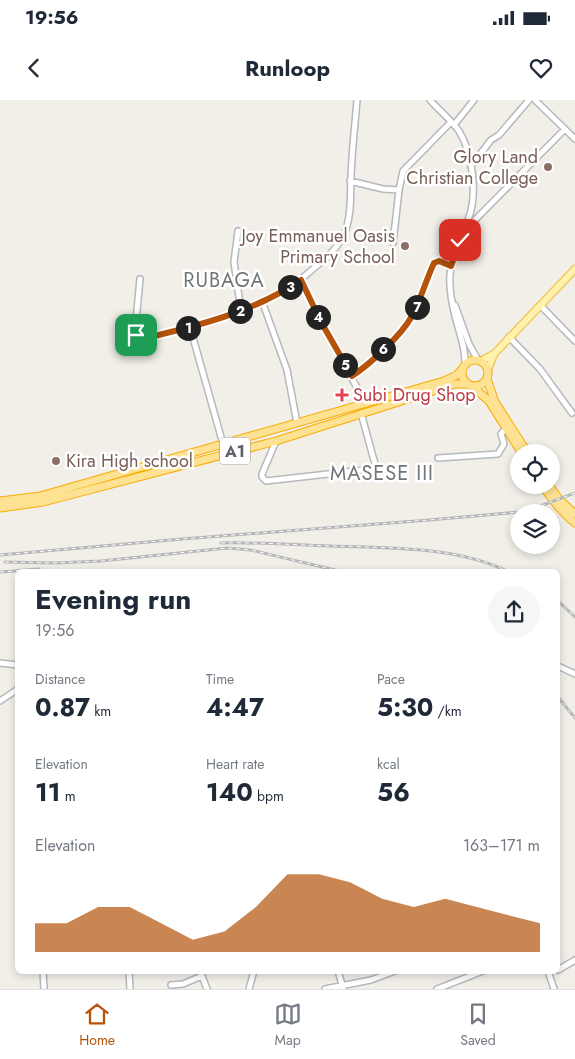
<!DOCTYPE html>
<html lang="en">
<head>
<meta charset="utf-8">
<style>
	body { margin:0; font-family:Jost,sans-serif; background:#f6f6f7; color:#1f2937; height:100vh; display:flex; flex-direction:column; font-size:19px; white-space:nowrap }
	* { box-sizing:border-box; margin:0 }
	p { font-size:16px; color:#747a83 }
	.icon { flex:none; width:28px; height:28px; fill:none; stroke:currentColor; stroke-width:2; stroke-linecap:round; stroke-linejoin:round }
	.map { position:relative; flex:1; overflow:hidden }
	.details { position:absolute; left:15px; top:469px; width:545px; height:405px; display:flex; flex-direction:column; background:#fff; border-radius:8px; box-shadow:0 2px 8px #0003 }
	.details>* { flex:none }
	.fabs { position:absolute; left:510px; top:344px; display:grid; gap:10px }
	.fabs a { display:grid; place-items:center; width:50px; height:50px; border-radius:50%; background:#fff; box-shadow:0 2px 8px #0003; font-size:25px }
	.pin { position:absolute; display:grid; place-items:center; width:42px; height:42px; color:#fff; margin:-21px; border-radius:10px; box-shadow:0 2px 8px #0006 }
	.km { position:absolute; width:25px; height:25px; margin:-12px; border-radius:50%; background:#222; color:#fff; font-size:14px; line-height:25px; text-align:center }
	.round { display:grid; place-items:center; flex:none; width:52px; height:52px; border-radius:26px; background:#f6f6f7 }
	.headline { display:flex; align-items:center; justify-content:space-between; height:85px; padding:0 20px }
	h1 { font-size:28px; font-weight:700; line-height:38px }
	.metrics { display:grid; grid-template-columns:repeat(3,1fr); gap:8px; height:85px; padding:5px 20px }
	.metrics div { display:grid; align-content:center }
	.metrics b { font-size:25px; font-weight:700 }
	.metrics small { font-size:14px; font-weight:400 }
	.metrics p { font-size:14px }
	.chart { height:140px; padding:10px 20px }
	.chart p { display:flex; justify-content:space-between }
	.chart svg { width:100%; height:90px; margin-top:5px; fill:#b45309; opacity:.7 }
	.status { display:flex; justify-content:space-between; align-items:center; height:35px; padding:0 25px; background:#fff; direction:ltr }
	.status svg { height:14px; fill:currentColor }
	header { display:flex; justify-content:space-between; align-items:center; height:65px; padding:0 20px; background:#fff; font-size:22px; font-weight:700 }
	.tab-bar { display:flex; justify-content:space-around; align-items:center; height:70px; border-top:1px solid #e0e1e3; background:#fff; font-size:14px; color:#747a83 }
	.tab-bar a { display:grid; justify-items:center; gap:2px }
	.tab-bar .active { color:#b45309 }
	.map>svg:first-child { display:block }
</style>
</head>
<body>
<div class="status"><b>19:56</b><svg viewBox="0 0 49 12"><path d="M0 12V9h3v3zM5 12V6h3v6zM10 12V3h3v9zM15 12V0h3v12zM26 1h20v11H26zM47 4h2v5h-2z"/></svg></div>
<header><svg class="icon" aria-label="back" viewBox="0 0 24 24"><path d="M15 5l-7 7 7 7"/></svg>Runloop<svg class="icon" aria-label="heart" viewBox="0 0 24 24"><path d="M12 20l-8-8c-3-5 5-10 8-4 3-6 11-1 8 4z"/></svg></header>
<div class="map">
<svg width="575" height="889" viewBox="0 0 575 889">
	<rect width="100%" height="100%" fill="#f1efe8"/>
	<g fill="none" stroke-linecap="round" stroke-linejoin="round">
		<defs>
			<path id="minor" d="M430,0C439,10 451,20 459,31C473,54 478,95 468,120C462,138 451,155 450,175C449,188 452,204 455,216C459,233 466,248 465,265
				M535,0L575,39
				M454,25L474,0
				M471,66L491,40L499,35L529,0
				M350,81L383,89L399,90
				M467,128L565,29
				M238,131L234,162L241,211
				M393,143L399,90L403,71L451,22
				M140,179L135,231L136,235L142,239C192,227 244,215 289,188C300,181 309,172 319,164C330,155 342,143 346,129C352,112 350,93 351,76C352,50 355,25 357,0
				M301,180L321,222L366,304
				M262,201L287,270L297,323
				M455,205L469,244L478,260
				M540,205L575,241
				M190,227L223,344
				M509,237L540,269L572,313
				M351,276C370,265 401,236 412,216C421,199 426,180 435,163L439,161L451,165
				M276,341L262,374V377L266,381L372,369L375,364L361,313
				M438,358L498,354L504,344L501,334L506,328
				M0,563L18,565
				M558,566L575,574
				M0,601L18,589
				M558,870L575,860
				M43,871L44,889
				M129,871L130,889
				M200,871L207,889
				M338,871L343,888
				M548,871L554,889
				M171,885L183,884L202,876
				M249,889L254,871
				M325,889L371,880L395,871
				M437,889L483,871"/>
			<path id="major" d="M481,261L494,254L575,169
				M488,269L494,254"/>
			<path id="highway" d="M462 273a13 13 0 1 1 26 0a13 13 0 1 1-26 0Z
				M487,279L495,302L527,352
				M473,287L489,301L521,352
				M542,385C552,400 561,412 575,423
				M549,385L559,399L575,414
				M0,401L40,396L61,390L444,281L457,275L463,268
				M0,408L43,402L276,341L455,284H467"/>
		</defs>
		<use href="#minor" stroke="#b5b8bc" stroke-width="8"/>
		<use href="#major" stroke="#f2c960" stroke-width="9"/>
		<use href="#highway" stroke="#f9ab00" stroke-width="9"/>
		<use href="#minor" stroke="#fff" stroke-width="5"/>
		<use href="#major" stroke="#fff2af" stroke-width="6"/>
		<use href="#highway" stroke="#fde293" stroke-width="7"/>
		<defs>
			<path id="rail" d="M221,443C257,442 295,445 331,446C388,448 455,446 507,471
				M0,455L182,439L429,420L520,412L530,410L575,393
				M5,462L55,463L101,461L227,448L251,450L339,471
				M0,472L39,469
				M558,501L575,517
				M558,597L575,618"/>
		</defs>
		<use href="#rail" stroke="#b6b7b8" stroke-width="3"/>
		<use href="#rail" stroke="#fff" stroke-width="1" stroke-dasharray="4" stroke-linecap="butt"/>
	</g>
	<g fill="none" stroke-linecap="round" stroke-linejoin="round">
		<defs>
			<path id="route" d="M136,235L142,239C197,226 254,212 301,180L321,222L352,276C370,264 401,236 412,216C421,199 426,180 434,163L439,161L451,166L460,140"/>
		</defs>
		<use href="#route" stroke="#fff" stroke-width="10"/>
		<use href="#route" stroke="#b45309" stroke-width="6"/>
	</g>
	<g fill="#8d6e63" stroke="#fff" stroke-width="2">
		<circle cx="548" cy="67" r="5"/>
		<circle cx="405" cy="146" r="5"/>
		<circle cx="56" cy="361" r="5"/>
	</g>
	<path fill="#e0444e" stroke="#fff" stroke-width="2" d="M339.5 287.5h5v5h5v5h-5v5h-5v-5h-5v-5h5z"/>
	<g text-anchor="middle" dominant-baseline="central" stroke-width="5" stroke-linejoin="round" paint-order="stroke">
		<rect fill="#fff" stroke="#8f9295" stroke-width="1" x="220" y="337.5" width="30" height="27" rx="4"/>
		<g font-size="16" font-weight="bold" fill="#5f6368">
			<text x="235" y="351">A1</text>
		</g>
		<g font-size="18" fill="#785e54" stroke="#fff" text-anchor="end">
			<text x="538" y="57">Glory Land<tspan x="538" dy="21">Christian College</tspan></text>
			<text x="395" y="136">Joy Emmanuel Oasis<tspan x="395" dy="21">Primary School</tspan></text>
			<text x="66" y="361" text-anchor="start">Kira High school</text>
		</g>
		<g font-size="18" fill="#be3a42" stroke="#fff" text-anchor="start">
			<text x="353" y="295">Subi Drug Shop</text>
		</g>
		<g font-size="20" letter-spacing="1" fill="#70757a" stroke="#fff">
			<text x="224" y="180">RUBAGA</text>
			<text x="382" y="373">MASESE III</text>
		</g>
	</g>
</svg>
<div class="fabs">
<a><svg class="icon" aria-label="locate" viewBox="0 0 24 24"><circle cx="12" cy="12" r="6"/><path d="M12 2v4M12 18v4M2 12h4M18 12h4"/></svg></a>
<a><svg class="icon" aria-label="layers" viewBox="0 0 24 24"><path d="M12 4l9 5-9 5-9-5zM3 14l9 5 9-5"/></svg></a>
</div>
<div class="pin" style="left:136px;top:235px;background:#1e9e55"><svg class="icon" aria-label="arrive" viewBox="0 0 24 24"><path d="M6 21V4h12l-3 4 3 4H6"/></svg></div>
<div class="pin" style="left:460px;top:140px;background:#d93025"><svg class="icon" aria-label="check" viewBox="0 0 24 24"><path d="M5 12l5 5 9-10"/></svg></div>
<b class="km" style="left:188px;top:228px">1</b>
<b class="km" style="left:240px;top:211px">2</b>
<b class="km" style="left:290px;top:187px">3</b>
<b class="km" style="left:318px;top:217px">4</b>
<b class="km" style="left:345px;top:265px">5</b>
<b class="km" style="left:383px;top:249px">6</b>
<b class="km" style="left:417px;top:207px">7</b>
<section class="details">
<div class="headline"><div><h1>Evening run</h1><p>19:56</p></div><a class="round"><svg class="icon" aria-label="share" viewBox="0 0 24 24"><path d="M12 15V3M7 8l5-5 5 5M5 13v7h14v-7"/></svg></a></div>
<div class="metrics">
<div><p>Distance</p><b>0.87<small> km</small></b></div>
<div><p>Time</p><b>4:47</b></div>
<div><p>Pace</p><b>5:30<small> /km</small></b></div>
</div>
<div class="metrics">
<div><p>Elevation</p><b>11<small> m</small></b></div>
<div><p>Heart rate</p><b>140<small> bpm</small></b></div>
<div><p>kcal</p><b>56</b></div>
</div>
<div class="chart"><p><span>Elevation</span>163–171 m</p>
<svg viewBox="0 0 160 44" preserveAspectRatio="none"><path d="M0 44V30L10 30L20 22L30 22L40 30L50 38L60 34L70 22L80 6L90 6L100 10L110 18L120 22L130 18L140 22L150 26L160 30V44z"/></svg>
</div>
</section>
</div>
<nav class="tab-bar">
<a class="active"><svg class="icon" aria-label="home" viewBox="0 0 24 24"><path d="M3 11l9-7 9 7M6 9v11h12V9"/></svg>Home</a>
<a><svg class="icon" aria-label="map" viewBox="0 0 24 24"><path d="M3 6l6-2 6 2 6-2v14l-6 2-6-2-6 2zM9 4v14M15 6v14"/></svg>Map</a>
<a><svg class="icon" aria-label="saved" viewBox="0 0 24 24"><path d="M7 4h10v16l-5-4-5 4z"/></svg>Saved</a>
</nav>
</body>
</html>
